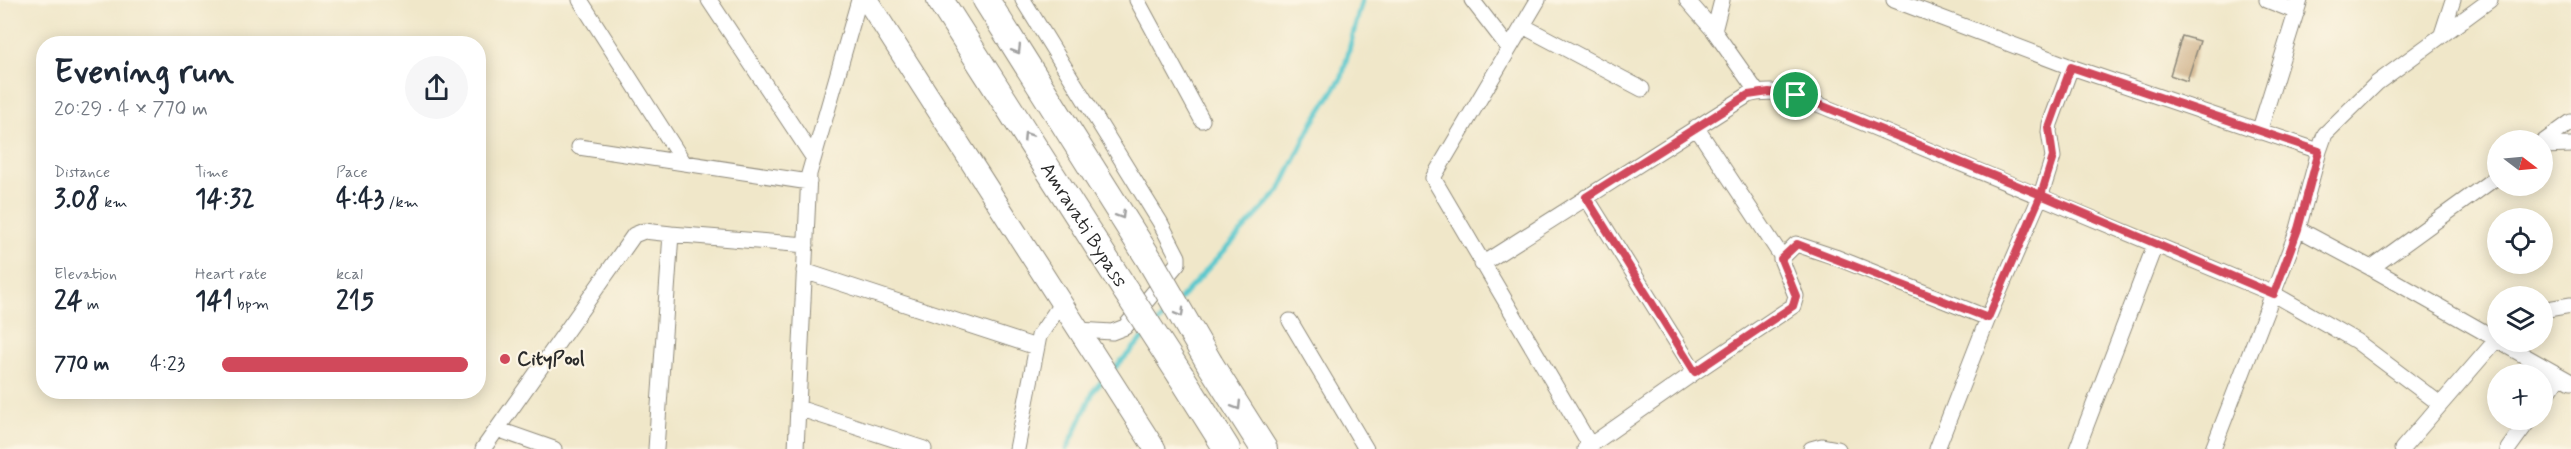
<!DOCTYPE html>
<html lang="en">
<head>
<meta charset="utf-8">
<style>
	body { margin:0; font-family:Mynerve,sans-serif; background:#f6f6f7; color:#1f2937; height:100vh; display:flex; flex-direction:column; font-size:22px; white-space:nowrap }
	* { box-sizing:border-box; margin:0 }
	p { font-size:20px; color:#747a83 }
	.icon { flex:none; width:33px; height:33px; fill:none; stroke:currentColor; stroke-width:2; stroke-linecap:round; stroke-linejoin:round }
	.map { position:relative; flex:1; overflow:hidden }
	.side { position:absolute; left:36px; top:36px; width:450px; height:363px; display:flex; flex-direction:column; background:#fff; border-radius:24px; box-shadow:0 3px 15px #0003 }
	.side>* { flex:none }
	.needle { width:39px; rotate:106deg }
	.controls { position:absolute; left:2487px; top:130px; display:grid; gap:12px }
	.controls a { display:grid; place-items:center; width:66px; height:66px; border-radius:50%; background:#fff; box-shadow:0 3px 15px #0003; font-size:30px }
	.pin { position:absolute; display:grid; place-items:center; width:51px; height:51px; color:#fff; margin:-26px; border:3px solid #fff; border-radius:50%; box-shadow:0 2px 6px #0007 }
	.round { display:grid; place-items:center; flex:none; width:63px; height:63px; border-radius:32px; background:#f6f6f7 }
	.head { display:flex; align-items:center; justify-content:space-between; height:102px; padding:0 18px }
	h1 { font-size:33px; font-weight:700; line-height:45px }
	.stats { display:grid; grid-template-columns:repeat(3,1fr); gap:9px; height:102px; padding:6px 18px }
	.stats div { display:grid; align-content:center }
	.stats b { font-size:26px; font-weight:700 }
	.stats small { font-size:16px; font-weight:400 }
	.stats p { font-size:16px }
	ul { padding:0 18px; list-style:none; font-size:20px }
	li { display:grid; grid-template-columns:96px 72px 1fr; align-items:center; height:45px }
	li i { height:15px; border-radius:8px; background:#d1495b }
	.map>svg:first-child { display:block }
</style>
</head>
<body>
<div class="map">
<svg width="2571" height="449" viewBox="0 0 2571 449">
	<rect width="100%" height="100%" fill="#fcf5e5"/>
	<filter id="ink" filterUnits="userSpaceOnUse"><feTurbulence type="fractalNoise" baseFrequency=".0167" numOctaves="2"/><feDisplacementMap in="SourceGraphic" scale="12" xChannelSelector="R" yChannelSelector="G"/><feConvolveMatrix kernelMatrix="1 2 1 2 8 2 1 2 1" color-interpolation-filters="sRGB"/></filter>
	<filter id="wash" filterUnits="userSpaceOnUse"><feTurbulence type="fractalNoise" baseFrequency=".008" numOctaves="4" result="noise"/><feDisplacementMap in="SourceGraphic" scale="24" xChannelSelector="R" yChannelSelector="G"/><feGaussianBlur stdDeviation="1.35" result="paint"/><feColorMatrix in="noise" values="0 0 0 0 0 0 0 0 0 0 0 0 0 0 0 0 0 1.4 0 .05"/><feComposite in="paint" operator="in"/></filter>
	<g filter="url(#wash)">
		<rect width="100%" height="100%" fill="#f0e7c9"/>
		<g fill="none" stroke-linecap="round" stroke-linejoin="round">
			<path stroke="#5ac8cd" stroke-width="5" d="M1180,299L1280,190L1312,124L1342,77L1362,0
				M1156,325L1170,310
				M1110,373L1145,336
				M1067,449L1094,390L1104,379"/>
		</g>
		<g id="blocks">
			<path fill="#d0b38c" d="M2182,36L2200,41L2187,81L2170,75Z"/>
		</g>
	</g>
	<g filter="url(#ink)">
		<use href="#blocks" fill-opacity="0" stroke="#8e897a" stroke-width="1.5"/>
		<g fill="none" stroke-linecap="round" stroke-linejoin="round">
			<defs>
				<path id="minor" d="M580,0L684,163
					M709,0L813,157
					M1023,0L1160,222L1178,257V263L1125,327L1112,332L1079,330
					M1137,0L1202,120
					M1472,0L1509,48
					M1538,0L1433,178L1590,445
					M1687,0L1714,31L1757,92
					M1894,0L2071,67L2319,151L2325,134L2377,83L2490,0
					M2267,0L2297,12
					M1523,26L1642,89
					M1714,31L1722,0
					M2442,34L2453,0
					M1696,127L1782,257
					M2259,132L2300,0
					M2542,143L2571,122
					M2542,146L2571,145
					M579,147L809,182
					M1586,197L1695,372
					M2298,229L2371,268L2498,340
					M1482,264L1748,95C1764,90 1780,92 1796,95L2274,294L2356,341L2440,404
					M2371,268L2498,176
					M804,271L1036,347
					M2542,310L2571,305
					M1290,321L1366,449
					M2500,342L2571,382
					M2542,401L2560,376
					M798,408L924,449
					M497,429L554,449
					M483,449L634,235L644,231L671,234
					M656,449L671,234L806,245
					M796,449L809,174L859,0
					M1017,449L1039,336L1061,304
					M1585,449L1695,372L1793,306L1796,296L1781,259L1796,244L1835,257L1988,318
					M1811,449L1822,446L1838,449
					M1937,449L1988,318L2041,195L2053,157L2049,132L2050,124L2071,67
					M2077,449L2155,245
					M2213,449L2298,229L2319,151
					M2402,449L2498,338
					M2508,449L2529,420"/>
				<path id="secondary" d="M867,0L1155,449"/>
				<g id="trunk">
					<path id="s1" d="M940,0L1126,291"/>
					<path d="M986,0L1151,262"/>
					<path d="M1210,364L1264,449"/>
					<path d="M1181,376L1227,449"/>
				</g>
			</defs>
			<use href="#minor" stroke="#8e897a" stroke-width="17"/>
			<use href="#secondary" stroke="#8e897a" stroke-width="23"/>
			<use href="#trunk" stroke="#8e897a" stroke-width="28"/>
			<use href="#minor" stroke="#fff" stroke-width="15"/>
			<use href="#secondary" stroke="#fff" stroke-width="21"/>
			<use href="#trunk" stroke="#fff" stroke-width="26"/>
			<defs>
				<path id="trunk-bridge" d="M1151,262L1210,364
					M1126,291L1181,376"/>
			</defs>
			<use href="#trunk-bridge" stroke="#8e897a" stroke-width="28" stroke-linecap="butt"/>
			<use href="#trunk-bridge" stroke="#fff" stroke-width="26"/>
		</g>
		<defs><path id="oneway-chevron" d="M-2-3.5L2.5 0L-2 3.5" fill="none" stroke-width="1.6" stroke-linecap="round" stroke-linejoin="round" transform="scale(1.5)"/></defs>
		<g stroke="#a0a0a0">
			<use href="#oneway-chevron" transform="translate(1017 50) rotate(58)"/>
			<use href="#oneway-chevron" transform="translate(1027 136) rotate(-123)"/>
			<use href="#oneway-chevron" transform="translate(1121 215) rotate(58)"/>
			<use href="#oneway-chevron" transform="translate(1180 313) rotate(60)"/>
			<use href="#oneway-chevron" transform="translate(1237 406) rotate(58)"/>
		</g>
	</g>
	<g fill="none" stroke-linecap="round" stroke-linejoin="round" filter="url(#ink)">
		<defs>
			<path id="route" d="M1796,95L1769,92L1748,95L1586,197L1695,372L1793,306L1796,296L1781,259L1797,244L1988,318L2041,195L2274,294L2298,229L2319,151L2071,67L2049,128L2053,157L2041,195L1796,95"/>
		</defs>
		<use href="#route" stroke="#fff" stroke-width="12"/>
		<use href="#route" stroke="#d1495b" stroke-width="8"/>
	</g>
	<circle fill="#d1495b" stroke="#fcf5e5" stroke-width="2" cx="505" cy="359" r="6"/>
	<g text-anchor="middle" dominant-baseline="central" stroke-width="4.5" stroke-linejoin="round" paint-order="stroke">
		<g font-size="20" fill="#2b2b2b" stroke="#fcf5e5">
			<text stroke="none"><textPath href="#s1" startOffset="267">Amravati Bypass</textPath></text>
		</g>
		<g font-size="20" font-weight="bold" fill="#2b2b2b" stroke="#fcf5e5" text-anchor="start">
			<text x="517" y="359">CityPool</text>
		</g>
	</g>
</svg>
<div class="controls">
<a><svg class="needle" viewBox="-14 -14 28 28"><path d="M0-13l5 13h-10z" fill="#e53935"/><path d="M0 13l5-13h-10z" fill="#747a83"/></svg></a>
<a><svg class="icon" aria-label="locate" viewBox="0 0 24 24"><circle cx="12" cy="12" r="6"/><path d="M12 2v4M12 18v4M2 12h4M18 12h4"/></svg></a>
<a><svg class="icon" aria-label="layers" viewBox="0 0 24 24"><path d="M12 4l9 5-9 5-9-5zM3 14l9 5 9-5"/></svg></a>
<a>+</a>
</div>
<div class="pin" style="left:1796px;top:95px;background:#1e9e55"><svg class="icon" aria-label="arrive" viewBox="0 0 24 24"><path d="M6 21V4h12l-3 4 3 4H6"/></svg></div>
<section class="side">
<div class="head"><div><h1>Evening run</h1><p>20:29 · 4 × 770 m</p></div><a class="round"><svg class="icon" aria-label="share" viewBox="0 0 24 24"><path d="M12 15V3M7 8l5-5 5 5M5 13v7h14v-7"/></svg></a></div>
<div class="stats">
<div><p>Distance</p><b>3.08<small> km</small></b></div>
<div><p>Time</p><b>14:32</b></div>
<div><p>Pace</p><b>4:43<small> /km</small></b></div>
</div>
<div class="stats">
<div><p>Elevation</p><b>24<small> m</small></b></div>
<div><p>Heart rate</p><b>141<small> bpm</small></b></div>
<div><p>kcal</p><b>215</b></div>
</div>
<ul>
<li><b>770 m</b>4:23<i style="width:100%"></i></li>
</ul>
</section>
</div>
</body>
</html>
